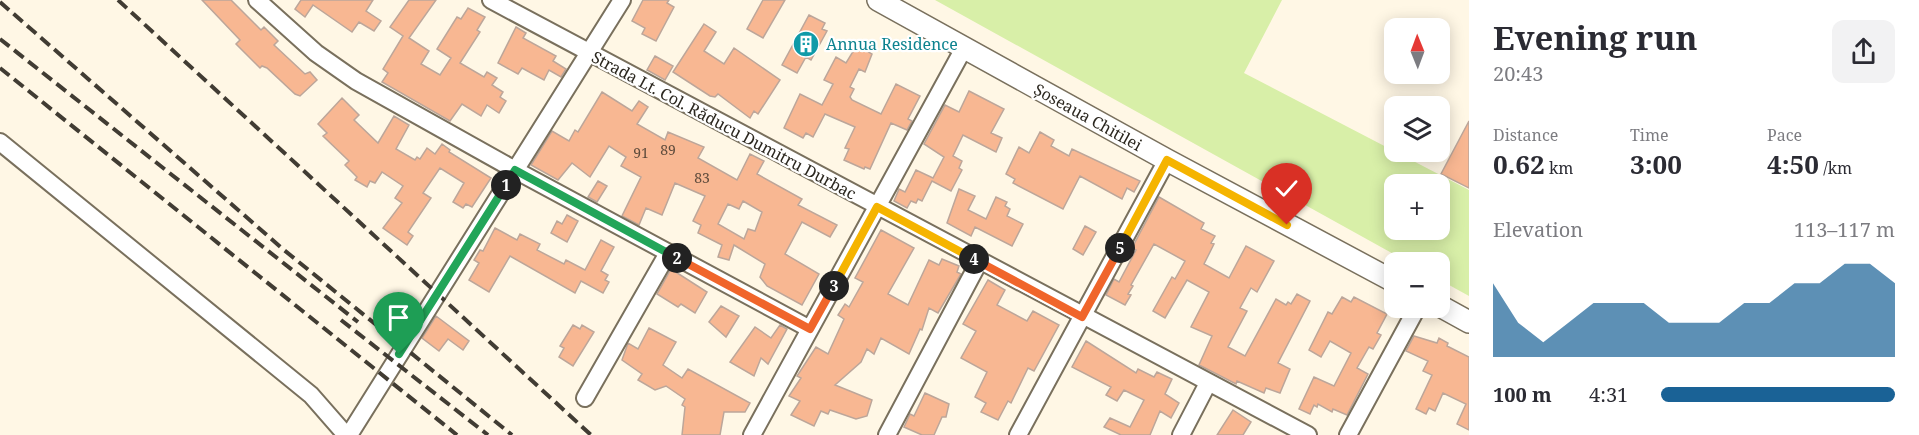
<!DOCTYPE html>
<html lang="en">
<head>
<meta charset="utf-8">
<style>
	body { margin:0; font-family:"Noto Serif",serif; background:#f2f2f3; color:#2b2b33; height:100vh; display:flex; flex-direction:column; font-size:22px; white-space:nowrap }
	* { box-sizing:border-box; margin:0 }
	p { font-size:20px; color:#7c7c81 }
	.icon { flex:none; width:33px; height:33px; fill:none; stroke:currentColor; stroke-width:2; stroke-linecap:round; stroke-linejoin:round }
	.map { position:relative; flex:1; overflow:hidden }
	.panel { display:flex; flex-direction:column; background:#fff; width:450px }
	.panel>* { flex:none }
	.needle { width:39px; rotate:359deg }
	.controls { position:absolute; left:1384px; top:18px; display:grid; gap:12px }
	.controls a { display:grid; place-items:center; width:66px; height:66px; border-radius:12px; background:#fff; box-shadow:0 3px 15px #0003; font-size:30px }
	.pin { position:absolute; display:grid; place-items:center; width:51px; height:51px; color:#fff; margin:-62px -26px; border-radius:50% 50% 50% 0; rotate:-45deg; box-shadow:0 0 6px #0007 }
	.pin .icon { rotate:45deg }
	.km { position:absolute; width:30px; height:30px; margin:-15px; border-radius:50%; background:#222; color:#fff; font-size:16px; line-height:30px; text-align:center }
	.round { display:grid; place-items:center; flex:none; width:63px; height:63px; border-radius:12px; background:#f2f2f3 }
	.headline { display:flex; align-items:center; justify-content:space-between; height:102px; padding:0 24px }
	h1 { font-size:33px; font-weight:700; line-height:45px }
	.figures { display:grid; grid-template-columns:repeat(3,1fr); gap:9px; height:102px; padding:6px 24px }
	.figures div { display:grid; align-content:center }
	.figures b { font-size:26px; font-weight:700 }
	.figures small { font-size:16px; font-weight:400 }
	.figures p { font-size:16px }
	.chart { height:168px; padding:12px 24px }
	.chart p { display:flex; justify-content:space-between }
	.chart svg { width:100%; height:108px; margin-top:6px; fill:#1a6296; opacity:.7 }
	ul { padding:0 24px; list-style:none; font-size:20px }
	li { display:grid; grid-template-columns:96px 72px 1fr; align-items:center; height:45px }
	li i { height:15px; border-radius:8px; background:#1a6296 }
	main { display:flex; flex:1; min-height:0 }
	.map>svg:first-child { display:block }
</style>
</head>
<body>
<main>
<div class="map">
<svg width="1469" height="435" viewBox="0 0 1469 435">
	<rect width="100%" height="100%" fill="#fff7e5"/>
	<path fill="#d8efa8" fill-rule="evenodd" d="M935,0H1282L1244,73L1469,190V296L1440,280V262H1408ZM1395,184H1440V230H1395Z"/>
	<path fill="#f8b792" stroke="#bca69a" stroke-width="1.5" fill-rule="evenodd" d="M202,0H231L261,30L264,27L278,41L274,45L305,74L310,72L317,80L300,96L295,94L267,68L262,66L260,68L236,44L240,40Z
		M301,0H373L366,11L381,21L374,31L359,22L352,32L313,5L305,17L295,9Z
		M409,0H436L409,38L429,51L421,64L440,75L451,58L437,49L457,17L461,19L468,8L485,17L477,30L480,32L460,63L484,77L487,72L497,78L492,85L503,92L500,97L506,101L499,113L487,105L481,116L462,104L450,121L382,82L388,73L383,69L403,36L390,27Z
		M643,0H669L667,3L674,7L656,41L642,34L645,28L632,21Z
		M763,0H785L763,38L747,29Z
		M809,15L825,23L822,29L827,31L811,60L806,57L797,73L782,65Z
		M704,24L716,32L704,51L724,64L734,48L780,80L758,114L754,111L750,118L718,94L715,97L710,96L673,72Z
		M516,27L526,33L523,38L556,56L553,61L566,69L561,77L549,70L544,80L522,68L518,74L498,63Z
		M857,45L872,54L865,72L859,69L850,87L854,89L850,97L852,100L881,114L896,84L920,96L908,119L912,121L907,130L891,123L870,169L865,167L864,169L844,160L849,149L845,148L855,127L825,114L813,137L806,133L803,138L784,128L800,94L822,105L833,84L824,80L836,57L846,63Z
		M655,56L673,66L665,80L647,70Z
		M969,91L1004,109L991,133L1002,138L996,152L963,135L953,156L962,161L959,168L962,170L951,191L932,181L922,201L918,199L916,203L911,201L907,208L894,201L899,189L905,192L916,170L933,178L944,157L924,144L945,105L959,112Z
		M602,92L632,111L639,101L648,107L637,124L665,140L668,132L704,147L698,158L737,180L750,154L764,161L757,174L802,199L798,205L837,225L830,237L802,222L785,254L819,274L802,305L767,286L760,277L765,264L734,245L729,260L718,257L722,245L698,233L701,225L693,221L705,196L675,183L662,215L646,208L639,225L622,216L641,177L621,166L626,157L609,146L590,177L572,163L558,180L531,165L552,131L569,141L575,130L578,132ZM743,201L762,212L755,231L748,229L744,239L718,224L728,204L739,209Z
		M342,98L359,115L354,120L378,143L394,116L409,125L396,149L415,160L417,157L420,159L427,148L435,154L442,144L450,150L449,152L491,178L472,207L466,204L463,208L453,202L464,183L440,168L423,193L431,198L408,232L413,236L407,245L383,228L402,203L395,198L403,186L382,172L375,183L370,181L367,187L355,180L357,177L345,165L349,161L323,136L327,133L318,124Z
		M1469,121V188L1441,174Z
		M1040,132L1054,140L1051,146L1069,156L1072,149L1140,181L1134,192L1127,188L1122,199L1080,176L1063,209L1013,183L1015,179L1006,174L1019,147L1029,153Z
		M598,181L607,186L597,202L588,197Z
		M959,189L975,196L968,210L986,219L996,197L1007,202L1005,206L1010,209L1007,216L1023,224L1012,246L975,227L971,236L947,223Z
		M1159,197L1204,223L1201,229L1215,236L1211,243L1214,244L1204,264L1229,278L1246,246L1274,261L1257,292L1251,288L1240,308L1247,311L1228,347L1245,356L1276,299L1286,305L1288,302L1291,304L1297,294L1310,301L1278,363L1290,369L1280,393L1266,388L1264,393L1237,381L1236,384L1199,365L1212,336L1191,327L1209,292L1187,280L1165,318L1153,311L1172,277L1175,279L1185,261L1154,244L1131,285L1133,286L1128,294L1131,295L1125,305L1106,295L1114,279L1119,282L1136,250L1132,248Z
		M567,215L578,221L567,242L551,233L557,221L562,224Z
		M1085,226L1096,232L1083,255L1073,249Z
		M495,228L517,240L520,234L540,244L537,250L564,264L566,260L585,270L601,240L614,247L601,271L608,275L605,280L609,282L603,293L581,281L575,293L510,256L489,292L469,280L479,263L474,260L480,250L483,251Z
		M881,230L914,248L888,294L908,305L929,260L939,265L942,259L959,266L957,272L961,274L938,313L929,308L922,330L920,329L909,354L881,338L874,354L867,349L861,362L835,385L872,400L867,416L856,419L830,410L828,414L821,411L814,426L791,415L800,401L789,396L801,378L797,376L816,347L828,354L844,319L838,315L845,304L849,307L863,282L855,278Z
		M671,269L707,292L695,313L681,304L678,307L657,294Z
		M988,280L1005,290L997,305L1027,321L1033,311L1059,325L1034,371L1028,368L1011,403L1008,401L998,420L981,412L986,403L975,397L987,372L961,358L976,331L963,324Z
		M1342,297L1351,302L1354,297L1387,314L1377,333L1381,335L1373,349L1369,347L1357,368L1368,374L1347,415L1333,409L1332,412L1318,404L1317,407L1314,405L1310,414L1299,409L1314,377L1334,386L1351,353L1330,341L1321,357L1309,350L1328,312L1332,314Z
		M721,306L739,316L726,337L709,322Z
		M436,316L469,341L463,350L448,339L439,351L422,338Z
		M573,325L580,329L582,325L594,332L573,366L559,357L564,348L560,346Z
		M780,325L787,329L768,364L761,358L754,376L730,362L755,327L771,338Z
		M649,328L676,342L663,365L682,378L688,369L750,403L745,412H724L720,435H682L685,407L682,405L685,399L666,386L655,390L638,380L642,374L622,360L628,343L638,349Z
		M1414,336L1437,343L1439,338L1448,343L1447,346L1469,357V430L1457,424L1466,404L1443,393L1435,411L1429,408L1426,414L1416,409L1432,375L1423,371L1428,361L1406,351Z
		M1086,341L1136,373L1138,369L1154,377L1157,372L1172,379L1165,394L1179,403L1171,418L1160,411L1150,435H1121L1104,427L1110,418L1130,427L1144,400L1124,390L1117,401L1106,395L1111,387L1072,367Z
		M925,393L949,404L946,417H942L934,435H922L904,427L910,414L914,416Z
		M1233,410L1251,422L1243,435H1217Z"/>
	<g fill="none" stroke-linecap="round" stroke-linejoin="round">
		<defs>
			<path id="minor" d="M257,0L316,53L356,81L515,170L810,329
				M491,0L1308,435
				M0,142L311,395L346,435
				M585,398L668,253
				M349,435L622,0
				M752,435L964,48
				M887,435L979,262
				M1018,435L1167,160
				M1181,435L1208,383
				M1348,435L1417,308"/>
			<path id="major" d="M878,0L1167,160L1395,282
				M1440,306L1469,322"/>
		</defs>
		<use href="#minor" stroke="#79705d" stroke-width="20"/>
		<use href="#major" stroke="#79705d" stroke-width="24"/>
		<use href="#minor" stroke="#fff" stroke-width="16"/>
		<use href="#major" stroke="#fff" stroke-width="21"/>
		<path stroke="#413c33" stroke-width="4" stroke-dasharray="12 6" stroke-linecap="butt" d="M118,0L591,435
			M0,2L284,250L512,435
			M0,39L358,322
			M0,68L457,435
			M341,320L488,435"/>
	</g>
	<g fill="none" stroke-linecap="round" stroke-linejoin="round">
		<defs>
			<path id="split-1" d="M399,354L506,185"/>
			<path id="split-2" d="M506,185L515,170L677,258"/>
			<path id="split-3" d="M677,258L810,329L834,286"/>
			<path id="split-4" d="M834,286L877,207L974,259"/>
			<path id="split-5" d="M974,259L1082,317L1120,248"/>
			<path id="split-6" d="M1120,248L1167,160L1287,225"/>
		</defs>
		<use href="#split-1" stroke="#fff" stroke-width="12"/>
		<use href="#split-2" stroke="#fff" stroke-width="12"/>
		<use href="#split-3" stroke="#fff" stroke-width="12"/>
		<use href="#split-4" stroke="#fff" stroke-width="12"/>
		<use href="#split-5" stroke="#fff" stroke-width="12"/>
		<use href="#split-6" stroke="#fff" stroke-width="12"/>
		<use href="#split-1" stroke="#22a559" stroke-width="8"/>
		<use href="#split-2" stroke="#22a559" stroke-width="8"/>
		<use href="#split-3" stroke="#f0652b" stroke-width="8"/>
		<use href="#split-4" stroke="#f5b400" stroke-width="8"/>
		<use href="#split-5" stroke="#f0652b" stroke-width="8"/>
		<use href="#split-6" stroke="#f5b400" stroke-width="8"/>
	</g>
	<defs>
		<symbol id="building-disc" viewBox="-11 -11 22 22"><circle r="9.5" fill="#0f9aa8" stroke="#fff"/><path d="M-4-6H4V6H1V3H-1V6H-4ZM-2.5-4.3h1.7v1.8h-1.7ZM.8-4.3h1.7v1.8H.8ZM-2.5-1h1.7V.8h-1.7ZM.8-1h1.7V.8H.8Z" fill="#fff"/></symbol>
	</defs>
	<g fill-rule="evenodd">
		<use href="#building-disc" x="791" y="29" width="30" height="30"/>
	</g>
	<g text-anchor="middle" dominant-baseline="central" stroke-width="4.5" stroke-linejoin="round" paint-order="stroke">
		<g font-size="14" fill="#5e4b3c">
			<text x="668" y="149">89</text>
			<text x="641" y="152">91</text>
			<text x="702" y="177">83</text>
		</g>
		<g font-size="16" fill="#0d838f" stroke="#fff" text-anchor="start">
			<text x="826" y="44">Annua Residence</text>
		</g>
		<g font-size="16" fill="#2b271f" stroke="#fff">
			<text transform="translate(1088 117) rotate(29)">Șoseaua Chitilei</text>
			<text transform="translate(724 125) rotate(28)">Strada Lt. Col. Răducu Dumitru Durbac</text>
		</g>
	</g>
</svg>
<div class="controls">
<a><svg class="needle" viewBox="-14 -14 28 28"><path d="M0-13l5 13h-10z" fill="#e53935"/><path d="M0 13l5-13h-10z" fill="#7c7c81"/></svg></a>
<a><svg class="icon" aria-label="layers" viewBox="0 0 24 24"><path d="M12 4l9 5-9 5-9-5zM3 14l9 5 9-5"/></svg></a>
<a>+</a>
<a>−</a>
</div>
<div class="pin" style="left:399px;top:354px;background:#1e9e55"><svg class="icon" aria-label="arrive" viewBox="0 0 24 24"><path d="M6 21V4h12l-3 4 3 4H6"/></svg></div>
<div class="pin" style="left:1287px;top:225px;background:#d93025"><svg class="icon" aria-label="check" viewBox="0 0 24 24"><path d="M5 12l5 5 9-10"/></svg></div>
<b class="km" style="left:506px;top:185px">1</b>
<b class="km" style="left:677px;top:258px">2</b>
<b class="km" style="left:834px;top:286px">3</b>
<b class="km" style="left:974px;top:259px">4</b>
<b class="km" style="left:1120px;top:248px">5</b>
</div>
<section class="panel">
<div class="headline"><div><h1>Evening run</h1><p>20:43</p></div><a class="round"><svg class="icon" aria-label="share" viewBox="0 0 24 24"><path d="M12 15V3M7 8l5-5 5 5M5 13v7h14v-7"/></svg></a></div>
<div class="figures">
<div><p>Distance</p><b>0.62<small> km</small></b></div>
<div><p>Time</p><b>3:00</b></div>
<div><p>Pace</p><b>4:50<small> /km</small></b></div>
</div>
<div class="chart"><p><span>Elevation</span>113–117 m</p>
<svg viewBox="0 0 160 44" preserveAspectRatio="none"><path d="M0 44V14L10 30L20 38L30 30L40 22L50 22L60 22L70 30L80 30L90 30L100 22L110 22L120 14L130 14L140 6L150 6L160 14V44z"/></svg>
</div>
<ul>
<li><b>100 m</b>4:31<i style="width:100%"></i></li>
</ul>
</section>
</main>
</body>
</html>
